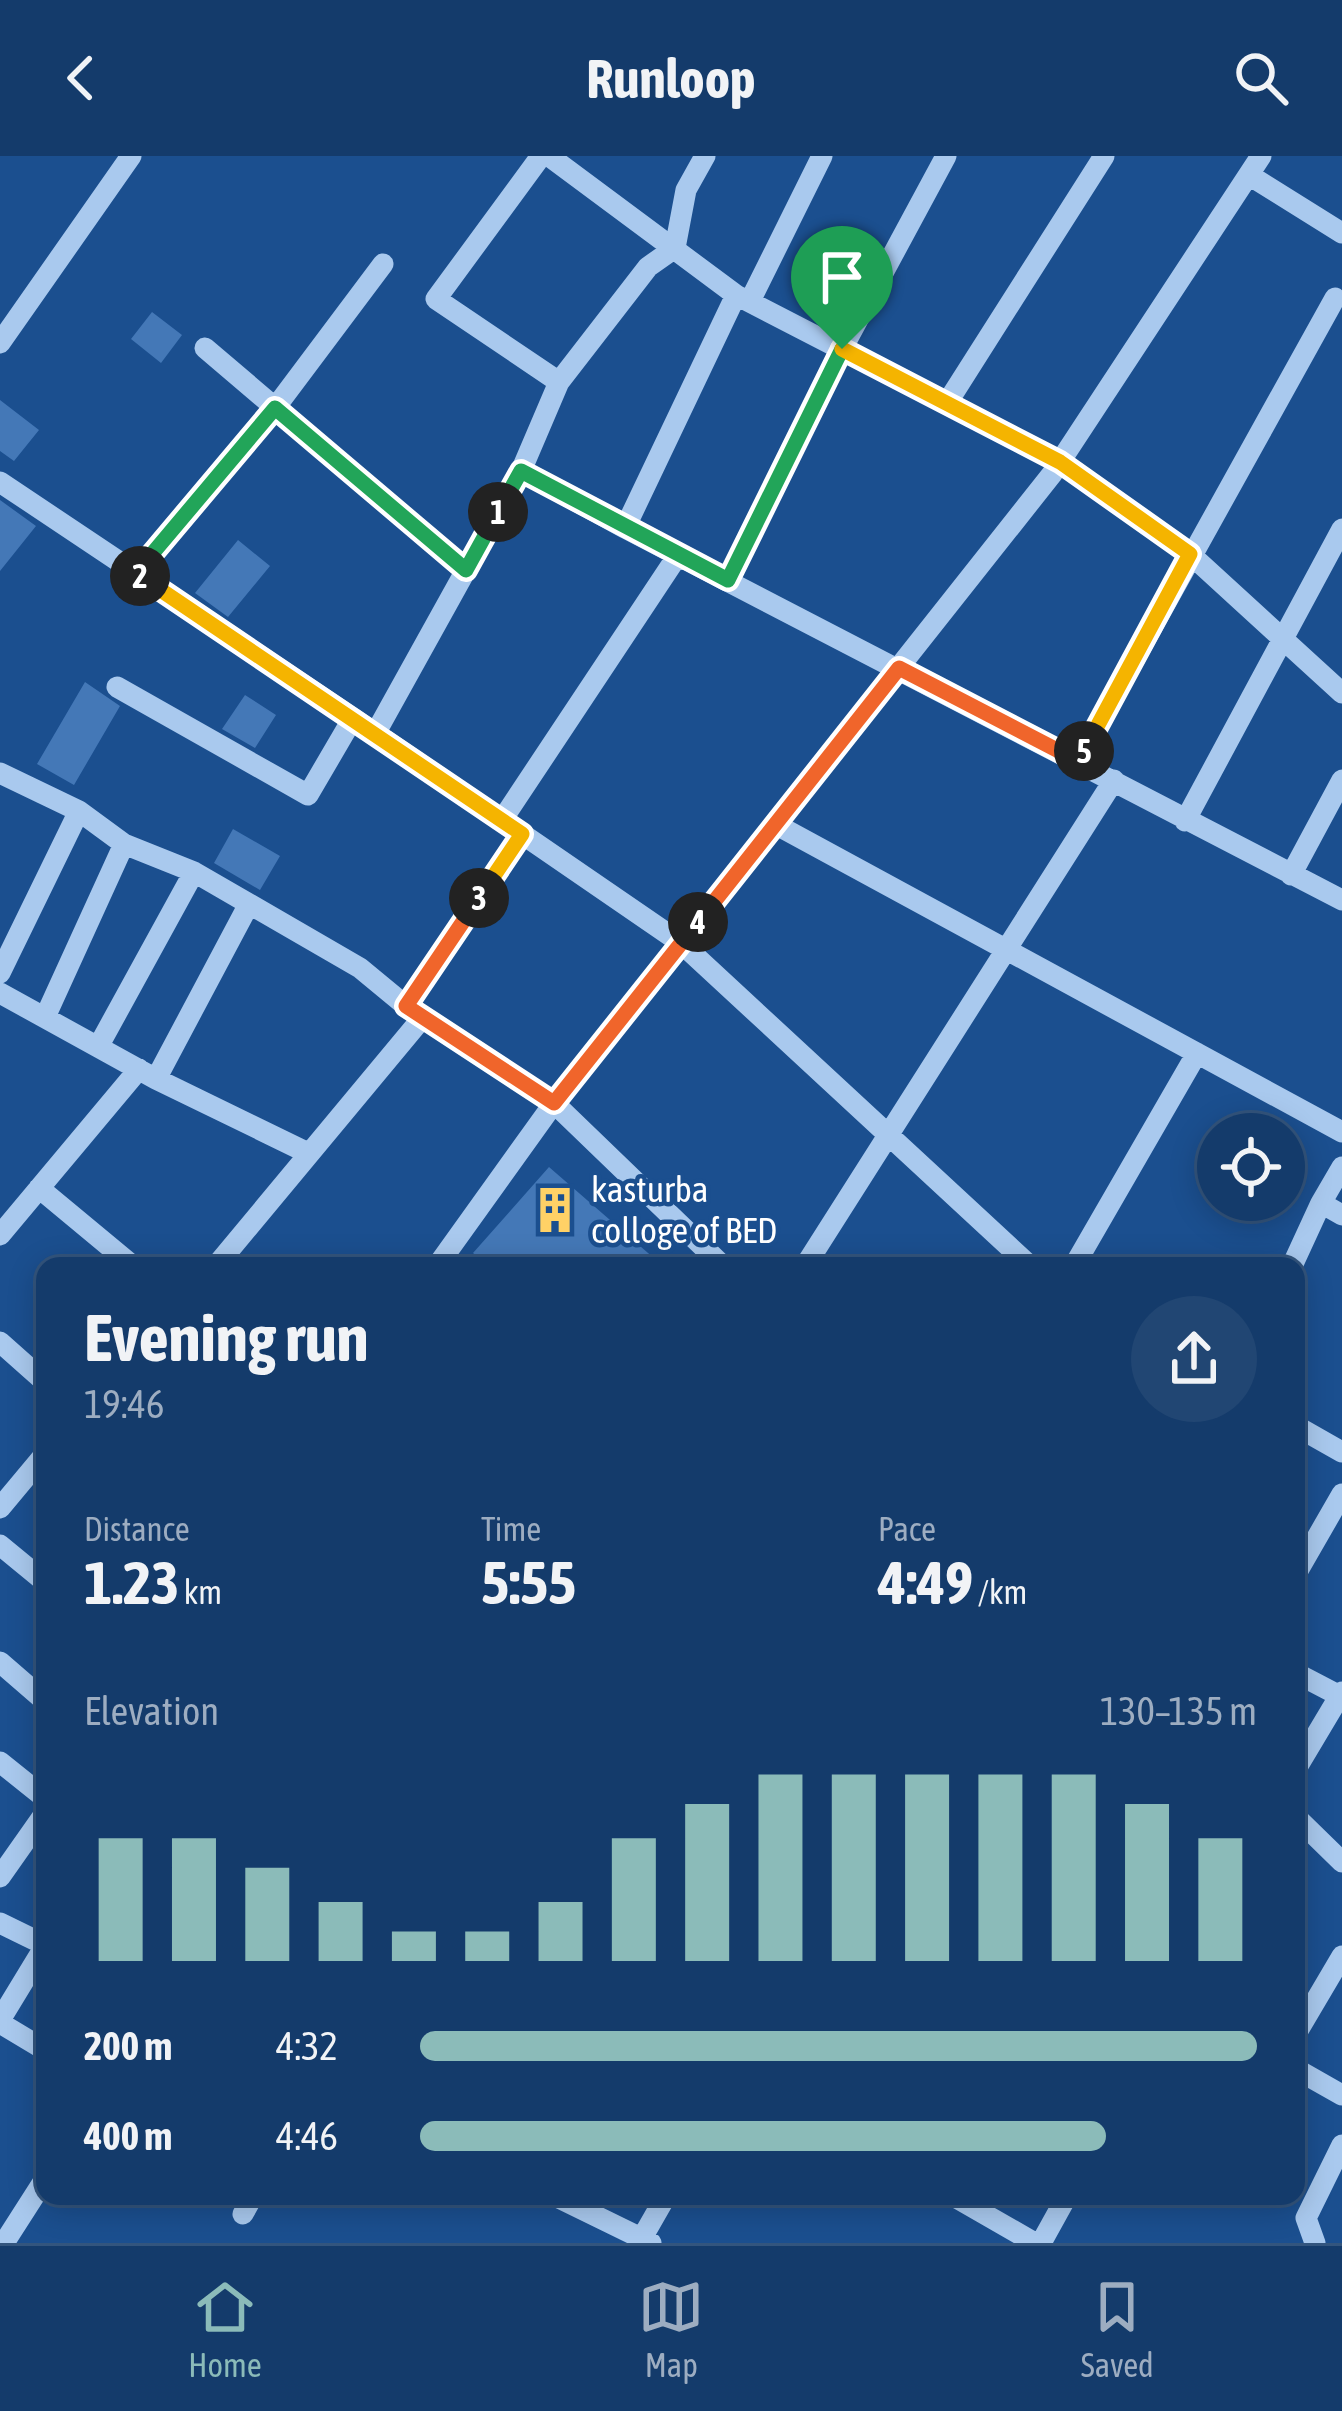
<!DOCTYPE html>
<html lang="en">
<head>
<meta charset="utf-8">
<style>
	body { margin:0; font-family:"Asap Condensed",sans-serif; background:#214673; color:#f1f3f6; height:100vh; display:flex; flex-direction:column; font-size:45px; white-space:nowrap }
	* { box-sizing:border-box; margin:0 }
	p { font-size:39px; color:#9dadc1 }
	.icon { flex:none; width:66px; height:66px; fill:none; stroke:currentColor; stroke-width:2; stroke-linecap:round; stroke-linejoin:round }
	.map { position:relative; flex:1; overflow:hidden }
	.details { position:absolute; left:36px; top:1101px; width:1269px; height:948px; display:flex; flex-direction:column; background:#143b6b; border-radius:24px; box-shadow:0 6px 30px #0003,0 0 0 3px #33557e }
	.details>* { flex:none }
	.buttons { position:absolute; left:1197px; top:957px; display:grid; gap:24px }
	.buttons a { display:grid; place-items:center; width:108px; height:108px; border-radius:50%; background:#143b6b; box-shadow:0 6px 30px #0003,0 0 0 3px #33557e; font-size:60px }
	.pin { position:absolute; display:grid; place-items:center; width:102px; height:102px; color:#fff; margin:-123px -51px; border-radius:50% 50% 50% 0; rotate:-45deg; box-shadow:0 0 12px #0007 }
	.pin .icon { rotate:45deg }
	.km { position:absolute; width:60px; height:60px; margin:-30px; border-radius:50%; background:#222; color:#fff; font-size:33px; line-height:60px; text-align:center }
	.round { display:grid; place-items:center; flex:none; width:126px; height:126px; border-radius:63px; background:#214673 }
	.head { display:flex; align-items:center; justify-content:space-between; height:204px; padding:0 48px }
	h1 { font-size:66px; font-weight:700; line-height:90px }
	.figures { display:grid; grid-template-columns:repeat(3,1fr); gap:18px; height:204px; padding:12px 48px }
	.figures div { display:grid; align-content:center }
	.figures b { font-size:60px; font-weight:700 }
	.figures small { font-size:33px; font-weight:400 }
	.figures p { font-size:33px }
	.chart { height:336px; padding:24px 48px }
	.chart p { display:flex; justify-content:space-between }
	.chart svg { width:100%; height:216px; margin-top:12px; stroke:#8bbbb9; stroke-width:6 }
	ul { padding:0 48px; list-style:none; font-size:39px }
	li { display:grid; grid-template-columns:192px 144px 1fr; align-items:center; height:90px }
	li i { height:30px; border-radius:15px; background:#8bbbb9 }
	header { display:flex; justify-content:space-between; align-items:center; height:156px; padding:0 48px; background:#143b6b; font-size:54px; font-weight:700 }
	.menu { display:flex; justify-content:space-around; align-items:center; height:168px; border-top:3px solid #33557e; background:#143b6b; font-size:33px; color:#9dadc1 }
	.menu a { display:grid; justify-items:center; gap:6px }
	.menu .active { color:#8bbbb9 }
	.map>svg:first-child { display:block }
</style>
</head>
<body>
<header><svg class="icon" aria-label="back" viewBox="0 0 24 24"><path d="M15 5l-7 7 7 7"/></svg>Runloop<svg class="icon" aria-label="search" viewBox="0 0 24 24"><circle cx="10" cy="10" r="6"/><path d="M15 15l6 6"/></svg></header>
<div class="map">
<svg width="1342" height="2087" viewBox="0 0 1342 2087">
	<rect width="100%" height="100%" fill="#1b4f8f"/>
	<path fill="#4478b7" d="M152,156L182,179L161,207L131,183Z
		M0,244L39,274L14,305L0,295Z
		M0,344L36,370L0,415Z
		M238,384L270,410L228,461L195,437Z
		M85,526L120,550L74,629L37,608Z
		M245,539L276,559L255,592L222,573Z
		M233,673L280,700L260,734L214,707Z
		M549,1011L663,1110H488L473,1097Z"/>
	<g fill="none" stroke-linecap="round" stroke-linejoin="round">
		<path stroke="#a9c9ee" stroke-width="21" d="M541,0L436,143L559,226
			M549,0L736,139L1060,306L1190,398L1342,537
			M1249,19L1342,77
			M736,139L625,372L1342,744
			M750,145L822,0
			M0,187L131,0
			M205,192L466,414L521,315L559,226L648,111L675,92L686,34L705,0
			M947,247L1104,0
			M521,315L625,372
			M0,326L353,562
			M136,417L275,252L383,108
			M728,424L842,193L946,0
			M117,531L308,639L353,562L681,787L1030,1110
			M375,578L466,414
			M1078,605L1335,142
			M0,617L79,655L124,688L194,716L360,812L406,850L554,947L723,1110
			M502,664L678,399
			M1185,665L1342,373
			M775,668L1342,976
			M1291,719L1342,624
			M0,817L79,655
			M0,837L156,923L308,997
			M406,850L522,678
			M46,859L124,688
			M98,891L194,716
			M156,923L249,748
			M1342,1011L1321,1047L1342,1059
			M39,1032L133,1110
			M0,1079L139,913
			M216,1110L423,861
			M437,1110L554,947L1052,318L1261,0
			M805,1110L1114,624
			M1074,1110L1197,897
			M1292,1110L1321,1047
			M0,1186L45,1226
			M1296,1270L1342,1296
			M0,1352L45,1298
			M0,1389L45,1426
			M1296,1418L1342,1338
			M0,1506L45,1545
			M1296,1517L1342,1541
			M0,1606L45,1642
			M1296,1613L1342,1536
			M1296,1661L1342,1706
			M0,1721L45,1657
			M0,1767L45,1789
			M0,1864L45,1790
			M0,1867L45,1894
			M1296,1878L1342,1800
			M1296,1913L1342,1939
			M555,2040L651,2087
			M953,2040L1035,2087
			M243,2058L253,2040
			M642,2082L666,2040
			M4,2087L45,2023
			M1041,2087L1067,2040
			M1315,2087L1306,2062L1342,1989"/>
	</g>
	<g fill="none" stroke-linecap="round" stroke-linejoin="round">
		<defs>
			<path id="split-1" d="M498,356L521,315L728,424L842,193"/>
			<path id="split-2" d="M140,420L136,417L275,252L466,414L498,356"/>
			<path id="split-3" d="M140,420L522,678L479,742"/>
			<path id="split-4" d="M479,742L406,850L554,947L698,766"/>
			<path id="split-5" d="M698,766L899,512L1078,605L1084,595"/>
			<path id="split-6" d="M842,193L1060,306L1190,398L1084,595"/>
		</defs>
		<use href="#split-1" stroke="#fff" stroke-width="24"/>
		<use href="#split-2" stroke="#fff" stroke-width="24"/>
		<use href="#split-3" stroke="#fff" stroke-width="24"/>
		<use href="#split-4" stroke="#fff" stroke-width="24"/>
		<use href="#split-5" stroke="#fff" stroke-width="24"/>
		<use href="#split-6" stroke="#fff" stroke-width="24"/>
		<use href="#split-1" stroke="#22a559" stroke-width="15"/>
		<use href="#split-2" stroke="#22a559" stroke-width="15"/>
		<use href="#split-3" stroke="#f5b400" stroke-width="15"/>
		<use href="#split-4" stroke="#f0652b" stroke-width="15"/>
		<use href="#split-5" stroke="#f0652b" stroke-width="15"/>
		<use href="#split-6" stroke="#f5b400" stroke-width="15"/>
	</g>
	<defs>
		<symbol id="building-bare" viewBox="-9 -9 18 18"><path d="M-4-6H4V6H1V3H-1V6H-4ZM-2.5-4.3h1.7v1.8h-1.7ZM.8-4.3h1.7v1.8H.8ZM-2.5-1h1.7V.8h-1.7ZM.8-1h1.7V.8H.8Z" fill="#ffd166" stroke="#1b4f8f" stroke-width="2.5" paint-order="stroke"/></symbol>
	</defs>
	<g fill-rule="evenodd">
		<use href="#building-bare" x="522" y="1021" width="66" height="66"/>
	</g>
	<g text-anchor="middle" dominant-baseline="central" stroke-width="9" stroke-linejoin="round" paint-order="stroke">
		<g font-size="36" fill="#fff" stroke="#1b4f8f" text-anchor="start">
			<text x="591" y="1033">kasturba<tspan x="591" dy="41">colloge of BED</tspan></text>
		</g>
	</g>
</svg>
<div class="buttons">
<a><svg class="icon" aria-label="locate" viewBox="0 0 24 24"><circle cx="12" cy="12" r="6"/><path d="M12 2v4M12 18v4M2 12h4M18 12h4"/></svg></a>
</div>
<div class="pin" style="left:842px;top:193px;background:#1e9e55"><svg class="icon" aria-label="arrive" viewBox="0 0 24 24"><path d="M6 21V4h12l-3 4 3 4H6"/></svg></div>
<b class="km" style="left:498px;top:356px">1</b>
<b class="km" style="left:140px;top:420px">2</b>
<b class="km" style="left:479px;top:742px">3</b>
<b class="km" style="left:698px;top:766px">4</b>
<b class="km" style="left:1084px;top:595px">5</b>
<section class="details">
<div class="head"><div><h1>Evening run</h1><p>19:46</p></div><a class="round"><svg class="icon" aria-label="share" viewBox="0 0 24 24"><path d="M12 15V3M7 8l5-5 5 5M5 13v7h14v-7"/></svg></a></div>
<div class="figures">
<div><p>Distance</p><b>1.23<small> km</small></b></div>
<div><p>Time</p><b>5:55</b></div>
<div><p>Pace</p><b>4:49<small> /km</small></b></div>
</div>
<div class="chart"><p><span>Elevation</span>130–135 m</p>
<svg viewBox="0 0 160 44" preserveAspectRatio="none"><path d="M5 44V19M15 44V19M25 44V25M35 44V32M45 44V38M55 44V38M65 44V32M75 44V19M85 44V12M95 44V6M105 44V6M115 44V6M125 44V6M135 44V6M145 44V12M155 44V19"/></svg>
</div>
<ul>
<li><b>200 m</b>4:32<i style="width:100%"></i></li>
<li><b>400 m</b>4:46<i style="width:82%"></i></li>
</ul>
</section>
</div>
<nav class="menu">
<a class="active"><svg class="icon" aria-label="home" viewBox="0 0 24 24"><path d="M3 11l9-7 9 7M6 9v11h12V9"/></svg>Home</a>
<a><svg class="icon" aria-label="map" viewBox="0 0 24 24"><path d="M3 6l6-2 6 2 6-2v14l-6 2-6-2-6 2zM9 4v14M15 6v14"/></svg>Map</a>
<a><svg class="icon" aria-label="saved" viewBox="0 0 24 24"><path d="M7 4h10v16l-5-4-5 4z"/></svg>Saved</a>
</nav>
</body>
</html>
